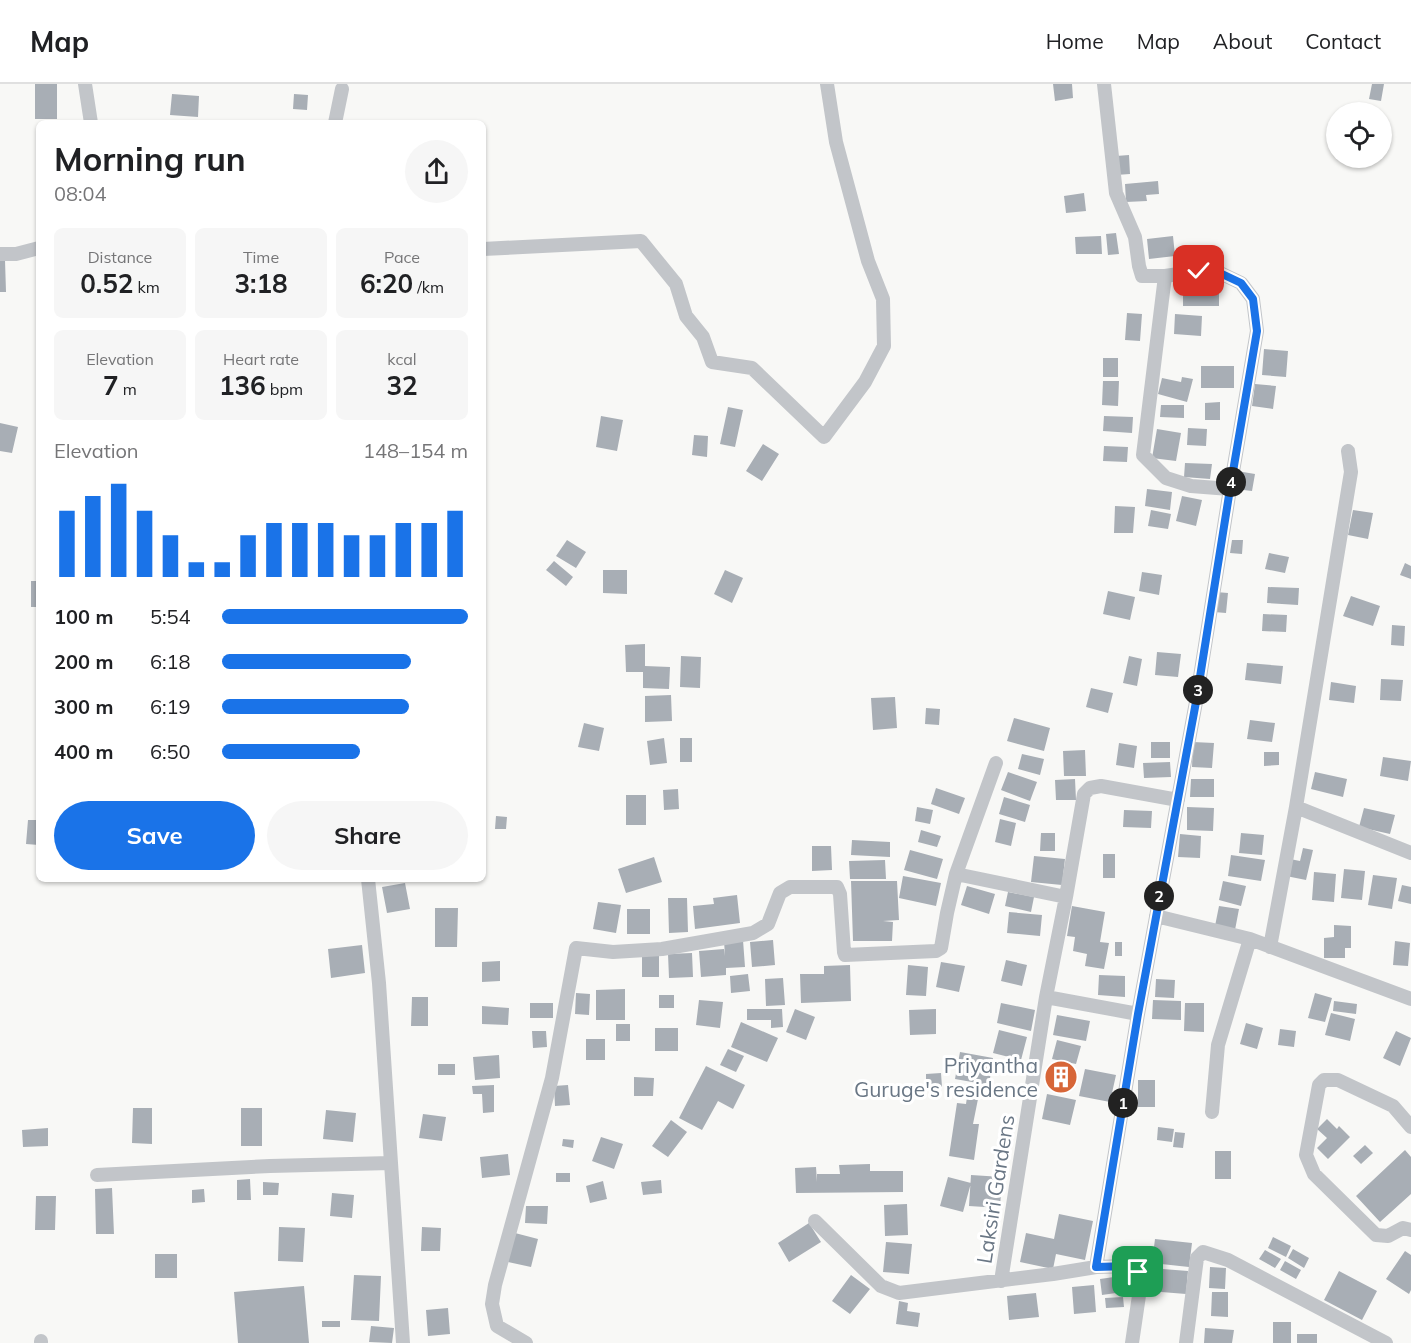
<!DOCTYPE html>
<html lang="en">
<head>
<meta charset="utf-8">
<style>
	body { margin:0; font-family:Mulish,sans-serif; background:#f6f6f6; color:#202124; height:100vh; display:flex; flex-direction:column; font-size:22px; white-space:nowrap }
	* { box-sizing:border-box; margin:0 }
	p { font-size:20px; color:#757577 }
	.icon { flex:none; width:33px; height:33px; fill:none; stroke:currentColor; stroke-width:2; stroke-linecap:round; stroke-linejoin:round }
	.map { position:relative; flex:1; overflow:hidden }
	.panel { position:absolute; left:36px; top:36px; width:450px; height:762px; display:flex; flex-direction:column; background:#fff; border-radius:9px; box-shadow:0 2px 4px #0004 }
	.panel>* { flex:none }
	.tools { position:absolute; left:1326px; top:18px; display:grid; gap:12px }
	.tools a { display:grid; place-items:center; width:66px; height:66px; border-radius:50%; background:#fff; box-shadow:0 2px 4px #0004; font-size:30px }
	.pin { position:absolute; display:grid; place-items:center; width:51px; height:51px; color:#fff; margin:-26px; border-radius:12px; box-shadow:0 3px 9px #0006 }
	.km { position:absolute; width:30px; height:30px; margin:-15px; border-radius:50%; background:#222; color:#fff; font-size:16px; line-height:30px; text-align:center }
	.round { display:grid; place-items:center; flex:none; width:63px; height:63px; border-radius:32px; background:#f6f6f6 }
	.summary { display:flex; align-items:center; justify-content:space-between; height:102px; padding:0 18px }
	h1 { font-size:33px; font-weight:700; line-height:45px }
	.figures { display:grid; grid-template-columns:repeat(3,1fr); gap:9px; height:102px; padding:6px 18px }
	.figures div { display:grid; align-content:center; border-radius:9px; background:#f6f6f6; text-align:center }
	.figures b { font-size:26px; font-weight:700 }
	.figures small { font-size:16px; font-weight:400 }
	.figures p { font-size:16px }
	.chart { height:168px; padding:12px 18px }
	.chart p { display:flex; justify-content:space-between }
	.chart svg { width:100%; height:108px; margin-top:6px; stroke:#1a73e8; stroke-width:6 }
	.button { display:flex; gap:12px; margin-top:auto; padding:12px 18px }
	.button a { flex:1; height:69px; border-radius:36px; background:#1a73e8; color:#fff; font-size:24px; font-weight:700; line-height:69px; text-align:center }
	.button a+a { background:#f6f6f6; color:#202124 }
	ul { padding:0 18px; list-style:none; font-size:20px }
	li { display:grid; grid-template-columns:96px 72px 1fr; align-items:center; height:45px }
	li i { height:15px; border-radius:8px; background:#1a73e8 }
	header { display:flex; align-items:center; gap:36px; box-sizing:border-box; height:84px; padding:0 30px; background:#fff; border-bottom:2px solid #e0e0e0 }
	header strong { font-size:28px }
	nav { display:flex; gap:33px; margin-inline-start:auto; font-size:21px }
	.map>svg:first-child { display:block }
</style>
</head>
<body>
<header>
<strong>Map</strong>
<nav><a>Home</a><a>Map</a><a>About</a><a>Contact</a></nav>
</header>
<div class="map">
<svg width="1411" height="1259" viewBox="0 0 1411 1259">
	<rect width="100%" height="100%" fill="#f8f8f6"/>
	<path fill="#a8aeb5" d="M35,0H57V35H35Z
		M1053,0H1072L1073,14L1055,17Z
		M1372,0H1384L1381,17L1369,15Z
		M172,10L199,12L198,33L170,31Z
		M294,10L308,11L307,26L293,25Z
		M1129,71L1130,90L1116,91V72Z
		M1158,97L1159,110L1146,111L1147,117L1126,118L1125,100Z
		M1084,109L1086,127L1066,129L1064,112Z
		M1116,149L1119,170L1108,171L1106,150Z
		M1101,152L1102,170H1076L1075,153Z
		M1173,152L1175,172L1149,175L1147,155Z
		M0,176H5L6,208H0Z
		M1183,200L1219,201V222H1183Z
		M1127,229L1142,230L1140,257L1125,256Z
		M1175,230L1202,232L1201,252L1174,250Z
		M1264,265L1288,267L1286,293L1262,291Z
		M1103,274H1118V293H1103Z
		M1201,282H1234V304H1201Z
		M1182,293L1193,295L1187,318L1158,310L1162,294L1181,298Z
		M1103,297H1119L1118,322L1102,321Z
		M1255,300L1276,302L1273,325L1252,322Z
		M1220,318V336H1205V319Z
		M1161,321H1184V334L1160,333Z
		M728,323L743,326L735,363L720,360Z
		M601,332L623,336L617,367L596,363Z
		M1104,332L1133,333L1132,349L1103,347Z
		M0,339L18,343L12,369L0,367Z
		M1188,344L1207,345L1206,362L1187,361Z
		M1157,345L1181,349L1176,377L1152,374Z
		M694,351L708,352L707,373L692,371Z
		M763,360L779,370L762,397L746,387Z
		M1104,362L1128,363L1127,378L1103,377Z
		M1185,379L1212,380L1210,395L1184,393Z
		M1237,387L1255,390L1252,407L1235,405Z
		M1147,405L1172,408L1170,426L1145,422Z
		M1182,412L1202,416L1196,442L1176,437Z
		M1115,422L1135,423L1133,449H1114Z
		M1151,426L1171,430L1168,445L1148,442Z
		M1353,426L1373,429L1368,455L1348,451Z
		M567,456L586,468L576,484L556,472Z
		M1232,456H1243L1242,470L1230,469Z
		M1269,469L1289,473L1285,489L1265,485Z
		M554,477L573,493L566,502L546,486Z
		M1405,479L1411,482V495L1400,491Z
		M603,486H627V510L603,509Z
		M725,486L743,494L732,519L714,510Z
		M1142,488L1162,491L1159,511L1139,507Z
		M31,497H39V523H31Z
		M1268,503L1299,504L1298,521L1267,519Z
		M1108,507L1135,513L1130,536L1103,530Z
		M1216,508L1228,509L1226,529L1214,528Z
		M1351,512L1380,522L1373,542L1343,532Z
		M1263,530L1287,531L1286,548L1262,547Z
		M1392,541L1405,542L1404,562L1391,561Z
		M645,560V582L670,583L669,605L643,604V588H626L625,561Z
		M1157,568L1181,570L1178,593L1155,591Z
		M681,572L701,573L700,604L680,603Z
		M1129,572L1142,575L1137,602L1123,599Z
		M1247,579L1283,582L1281,600L1245,596Z
		M1381,595L1403,596L1401,617L1380,616Z
		M1331,598L1356,602L1354,619L1329,616Z
		M1091,604L1113,609L1108,629L1086,623Z
		M671,611L672,637L645,638V612Z
		M895,613L897,644L873,646L871,614Z
		M926,624L940,625L939,641L925,640Z
		M1014,634L1050,644L1044,667L1007,657Z
		M1250,636L1275,639L1272,658L1247,655Z
		M584,639L604,644L599,667L578,663Z
		M664,654L667,679L650,681L647,657Z
		M680,654H692V678H680Z
		M1151,658H1170V674H1151Z
		M1193,658L1214,659L1212,684L1192,683Z
		M1119,659L1137,662L1134,684L1116,681Z
		M1085,666L1086,692H1064L1063,667Z
		M1264,668H1279V681L1264,682Z
		M1022,670L1044,675L1040,691L1018,685Z
		M1383,673L1411,677L1408,697L1380,692Z
		M1170,678L1171,693L1144,694L1143,679Z
		M1008,688L1037,698L1030,717L1001,706Z
		M1315,688L1347,695L1343,713L1311,705Z
		M1075,695L1076,716H1056L1055,696Z
		M1191,695H1214V713H1190Z
		M936,704L965,714L959,730L931,720Z
		M678,705L679,725L664,726L663,706Z
		M626,711H646V741H626Z
		M1004,713L1030,721L1025,738L999,730Z
		M917,723L933,726L930,740L915,737Z
		M1187,723L1214,724L1213,747L1187,746Z
		M1364,724L1395,731L1390,750L1359,743Z
		M1124,726L1152,727L1151,744L1123,743Z
		M496,732L507,733L506,745H495Z
		M1000,735L1016,739L1011,762L995,758Z
		M28,736H39V761L26,760Z
		M921,746L941,752L937,763L918,758Z
		M1041,749H1055V767H1040Z
		M1241,749L1264,751L1262,771L1239,769Z
		M1180,750L1201,752L1200,774L1178,773Z
		M852,756L890,758V773L851,771Z
		M812,762H831L832,786L812,787Z
		M1303,764L1313,766L1306,796L1286,792L1290,775L1300,777Z
		M910,766L943,775L937,795L904,786Z
		M1103,770H1115V794H1103Z
		M1231,771L1265,776L1261,797L1228,792Z
		M1034,772L1065,775L1062,801L1031,798Z
		M654,773L662,798L626,809L618,785Z
		M885,776L886,795H850L849,777Z
		M1344,785L1365,787L1362,816L1341,814Z
		M1314,788L1336,790L1334,818L1312,816Z
		M1373,791L1397,794L1392,825L1368,821Z
		M903,792L941,799L936,822L899,814Z
		M851,797H897L899,836L883,837L893,838L892,857H853Z
		M1223,797L1246,802L1241,822L1219,816Z
		M405,799L410,825L387,829L382,803Z
		M1402,801L1411,803V820L1398,817Z
		M967,802L995,810L989,830L961,821Z
		M1008,808L1034,813L1031,828L1005,822Z
		M737,811L740,839L695,845L693,822L714,820L713,814Z
		M668,814H687L688,848L669,849Z
		M598,818L621,821L616,849L593,845Z
		M1072,822L1105,828L1100,858L1109,859L1104,885L1085,882L1087,870L1073,867L1075,853L1067,852Z
		M1219,822L1239,825L1235,846L1215,842Z
		M435,824H458L457,863H435Z
		M627,825H650V850H627Z
		M1009,828L1042,831L1040,852L1007,849Z
		M1334,841L1351,842V864H1345V874H1324V854L1334,853Z
		M743,856L745,883L726,884V891L701,893L699,867L724,865L725,872L724,857Z
		M773,856L775,881L752,883L750,858Z
		M1395,857L1410,859L1408,882L1393,881Z
		M1115,858H1122V872H1115Z
		M362,861L365,889L331,894L328,865Z
		M692,869L693,893L669,894L668,870Z
		M642,871H659V893H642Z
		M1006,876L1027,881L1022,902L1001,897Z
		M500,877V897L482,898V878Z
		M941,878L965,882L959,908L936,903Z
		M850,881L851,917L801,919L800,890H824V882Z
		M908,881L928,883L926,912L906,911Z
		M748,890L750,907L731,909L730,892Z
		M1099,891L1125,892V913L1098,911Z
		M783,894L785,921L766,922L765,895Z
		M1156,895L1175,896L1174,914L1155,913Z
		M625,905V936H596V906Z
		M576,909L590,910L589,931L575,930Z
		M1315,909L1332,914L1325,938L1308,934Z
		M659,911H674V924H659Z
		M412,913H428V942H411Z
		M699,916L723,918L720,944L696,941Z
		M1153,916L1181,917V936L1152,935Z
		M1334,917L1357,920L1356,930L1333,927Z
		M530,919H553V934H530Z
		M1001,919L1035,926L1031,947L997,939Z
		M1185,919H1204V948L1184,947Z
		M482,922L509,924L508,941L482,940Z
		M747,925H782L783,943L771,944V936H747Z
		M795,925L815,933L806,956L786,948Z
		M936,925V950L910,951L909,926Z
		M1331,929L1355,935L1350,957L1325,951Z
		M1057,931L1090,937L1086,957L1053,951Z
		M741,938L778,954L767,978L731,963Z
		M1246,939L1263,944L1257,965L1240,960Z
		M616,940H630V957H616Z
		M655,944H678V967H655Z
		M1280,945L1296,947L1294,963L1278,961Z
		M999,946L1027,953L1021,976L993,969Z
		M532,947H546L547,963L533,964Z
		M1396,947L1411,954L1400,982L1383,974Z
		M586,955H605V976H586Z
		M1057,956L1081,962L1076,980L1052,975Z
		M728,965L744,972L736,988L720,981Z
		M960,968L993,974L989,1001L955,995Z
		M499,971L500,994L475,996L473,973Z
		M438,980H455V991H438Z
		M1049,981L1077,987L1073,1005L1045,999Z
		M706,982L745,1001L733,1025L718,1017L702,1046L679,1034Z
		M1085,985L1116,991L1110,1018L1079,1012Z
		M941,989L942,1003H926V990Z
		M634,993L654,994L653,1012H634Z
		M1138,996H1155V1023H1138Z
		M494,1001V1028L483,1029L482,1010H473L472,1002Z
		M568,1001L570,1021L555,1022L554,1002Z
		M1047,1010L1076,1016L1070,1041L1042,1035Z
		M967,1013L978,1015L973,1040H979L974,1076L949,1072L957,1019L966,1020Z
		M133,1024H152V1060L132,1059Z
		M241,1024H262V1062H241Z
		M326,1026L356,1029L353,1058L323,1055Z
		M423,1030L446,1033L442,1057L419,1054Z
		M1327,1035L1337,1045L1339,1042L1350,1053L1328,1075L1317,1064L1327,1054L1317,1045Z
		M671,1036L687,1048L668,1073L652,1062Z
		M1158,1043L1174,1045L1172,1058L1157,1056Z
		M48,1044V1062L23,1063L22,1046Z
		M1175,1048L1185,1049L1183,1064L1173,1063Z
		M601,1053L623,1060L614,1085L592,1077Z
		M563,1055L574,1056L573,1064L562,1062Z
		M1365,1061L1373,1069L1361,1080L1353,1072Z
		M1405,1066L1411,1073V1110L1380,1138L1356,1112Z
		M1215,1067H1231V1095H1215Z
		M508,1070L510,1091L482,1094L480,1073Z
		M870,1080V1087H903V1108L796,1109L795,1084L816,1083L817,1098V1090H840L839,1081Z
		M556,1089H570V1098H556Z
		M971,1091L1002,1093L1000,1124L969,1122Z
		M948,1093L971,1099L963,1128L940,1122Z
		M250,1095L251,1116H237V1096Z
		M661,1096L662,1109L643,1111L641,1098Z
		M603,1097L607,1115L590,1119L586,1102Z
		M263,1098L279,1099L278,1111H263Z
		M112,1104L114,1150H96L95,1105Z
		M204,1105L205,1118L192,1119V1106Z
		M332,1109L354,1111L352,1134L330,1132Z
		M36,1112H56L55,1146H35Z
		M907,1120L908,1151L885,1152L884,1121Z
		M526,1122H548L547,1140L525,1139Z
		M1059,1130L1093,1137L1085,1176L1056,1170L1053,1185L1020,1178L1026,1149L1054,1155Z
		M809,1139L821,1158L789,1178L778,1159Z
		M279,1143L305,1144L303,1178L278,1177Z
		M422,1143L441,1144L440,1167H421Z
		M515,1149L538,1155L531,1183L508,1178Z
		M1273,1153L1291,1162L1286,1173L1268,1164Z
		M1155,1155L1192,1159L1189,1183L1152,1179Z
		M886,1158L912,1160L909,1190L883,1188Z
		M1293,1165L1309,1174L1304,1184L1288,1174Z
		M1265,1166L1281,1175L1275,1184L1259,1175Z
		M1405,1167L1411,1171V1206L1409,1210L1386,1195Z
		M155,1170H177V1194H155Z
		M1285,1177L1301,1186L1296,1195L1280,1186Z
		M1210,1183L1226,1184L1225,1205L1209,1204Z
		M1150,1184L1188,1187L1186,1210L1149,1207Z
		M1339,1187L1377,1207L1362,1236L1324,1216Z
		M354,1191L381,1192L379,1237L351,1236Z
		M851,1191L870,1205L850,1230L832,1217Z
		M1121,1192L1123,1208L1102,1211L1100,1195Z
		M1094,1201L1096,1228L1074,1230L1072,1203Z
		M304,1202L309,1259H238L234,1208Z
		M1212,1208H1228V1233L1211,1232Z
		M1036,1209L1039,1233L1009,1236L1007,1212Z
		M1123,1213L1124,1223L1106,1224L1105,1214Z
		M899,1217L908,1219L907,1227L920,1229L918,1243L896,1240Z
		M448,1224L450,1250L428,1252L426,1226Z
		M322,1237H340V1243H322Z
		M1273,1238H1291V1259H1273Z
		M371,1242L394,1244L392,1259L369,1258Z
		M1205,1244L1234,1246L1232,1259H1204Z
		M1297,1250H1317V1259H1297Z"/>
	<g fill="none" stroke-linecap="round" stroke-linejoin="round">
		<path stroke="#c2c5c9" stroke-width="14" d="M85,0L91,39
			M335,39L342,5
			M483,165L641,157L676,200L686,232L703,253L712,278L752,284L824,353L865,298L884,262L883,215L868,177L836,58L827,0
			M0,170H16L39,164
			M1165,192L1143,371L1166,394L1191,402L1230,405
			M1296,723L1411,769
			M956,790L1066,813
			M368,795L379,899L403,1259
			M1156,832L1250,855L1411,915
			M1270,863L1296,723L1351,388L1348,367
			M1046,913L1138,930
			M1212,1028L1218,961L1250,855
			M1411,1043L1393,1022L1338,996H1324L1319,1001L1306,1071L1314,1090L1376,1151L1388,1152L1403,1144L1411,1146
			M97,1091L270,1082L391,1079
			M815,1137L881,1202L899,1209L1053,1190L1096,1183L1130,1182L1139,1188L1141,1198L1132,1259
			M1096,1183L1138,930L1196,618L1230,405L1257,247L1253,215L1241,199L1220,189L1199,187L1165,192H1142L1139,182L1135,153L1116,109L1104,0
			M1001,1197L1046,913L1066,813L1084,710L1090,704L1101,702L1178,716
			M41,1257V1259
			M526,1259L497,1242L492,1220L495,1201L552,994L576,864L613,868L662,865L753,849L768,840L780,809L790,803H837L840,810L844,868L845,871L936,867L941,864L947,829L956,790L996,679
			M1186,1259L1197,1174L1203,1168L1228,1176L1386,1259"/>
	</g>
	<g fill="none" stroke-linecap="round" stroke-linejoin="round">
		<defs>
			<path id="route" d="M1138,1188L1130,1182L1096,1183L1138,930L1196,618L1230,405L1257,247L1253,215L1241,199L1220,189L1199,187"/>
		</defs>
		<use href="#route" stroke="#fff" stroke-width="12"/>
		<use href="#route" stroke="#1a73e8" stroke-width="8"/>
	</g>
	<defs>
		<symbol id="building-disc" viewBox="-11 -11 22 22"><circle r="9.5" fill="#d76638" stroke="#fff"/><path d="M-4-6H4V6H1V3H-1V6H-4ZM-2.5-4.3h1.7v1.8h-1.7ZM.8-4.3h1.7v1.8H.8ZM-2.5-1h1.7V.8h-1.7ZM.8-1h1.7V.8H.8Z" fill="#fff"/></symbol>
	</defs>
	<g fill-rule="evenodd">
		<use href="#building-disc" x="1042" y="974" width="38" height="38"/>
	</g>
	<g text-anchor="middle" dominant-baseline="central" stroke-width="6" stroke-linejoin="round" paint-order="stroke">
		<g font-size="21" fill="#6a7785" stroke="#fff" text-anchor="end">
			<text x="1038" y="981">Priyantha<tspan x="1038" dy="24">Guruge's residence</tspan></text>
		</g>
		<g font-size="21" fill="#6a7785" stroke="#fff">
			<text transform="translate(995 1105) rotate(-81)">Laksiri Gardens</text>
		</g>
	</g>
</svg>
<div class="tools">
<a><svg class="icon" aria-label="locate" viewBox="0 0 24 24"><circle cx="12" cy="12" r="6"/><path d="M12 2v4M12 18v4M2 12h4M18 12h4"/></svg></a>
</div>
<div class="pin" style="left:1138px;top:1188px;background:#1e9e55"><svg class="icon" aria-label="arrive" viewBox="0 0 24 24"><path d="M6 21V4h12l-3 4 3 4H6"/></svg></div>
<div class="pin" style="left:1199px;top:187px;background:#d93025"><svg class="icon" aria-label="check" viewBox="0 0 24 24"><path d="M5 12l5 5 9-10"/></svg></div>
<b class="km" style="left:1123px;top:1019px">1</b>
<b class="km" style="left:1159px;top:812px">2</b>
<b class="km" style="left:1198px;top:606px">3</b>
<b class="km" style="left:1231px;top:398px">4</b>
<section class="panel">
<div class="summary"><div><h1>Morning run</h1><p>08:04</p></div><a class="round"><svg class="icon" aria-label="share" viewBox="0 0 24 24"><path d="M12 15V3M7 8l5-5 5 5M5 13v7h14v-7"/></svg></a></div>
<div class="figures">
<div><p>Distance</p><b>0.52<small> km</small></b></div>
<div><p>Time</p><b>3:18</b></div>
<div><p>Pace</p><b>6:20<small> /km</small></b></div>
</div>
<div class="figures">
<div><p>Elevation</p><b>7<small> m</small></b></div>
<div><p>Heart rate</p><b>136<small> bpm</small></b></div>
<div><p>kcal</p><b>32</b></div>
</div>
<div class="chart"><p><span>Elevation</span>148–154 m</p>
<svg viewBox="0 0 160 44" preserveAspectRatio="none"><path d="M5 44V17M15 44V11M25 44V6M35 44V17M45 44V27M55 44V38M65 44V38M75 44V27M85 44V22M95 44V22M105 44V22M115 44V27M125 44V27M135 44V22M145 44V22M155 44V17"/></svg>
</div>
<ul>
<li><b>100 m</b>5:54<i style="width:100%"></i></li>
<li><b>200 m</b>6:18<i style="width:77%"></i></li>
<li><b>300 m</b>6:19<i style="width:76%"></i></li>
<li><b>400 m</b>6:50<i style="width:56%"></i></li>
</ul>
<div class="button"><a>Save</a><a>Share</a></div>
</section>
</div>
</body>
</html>
